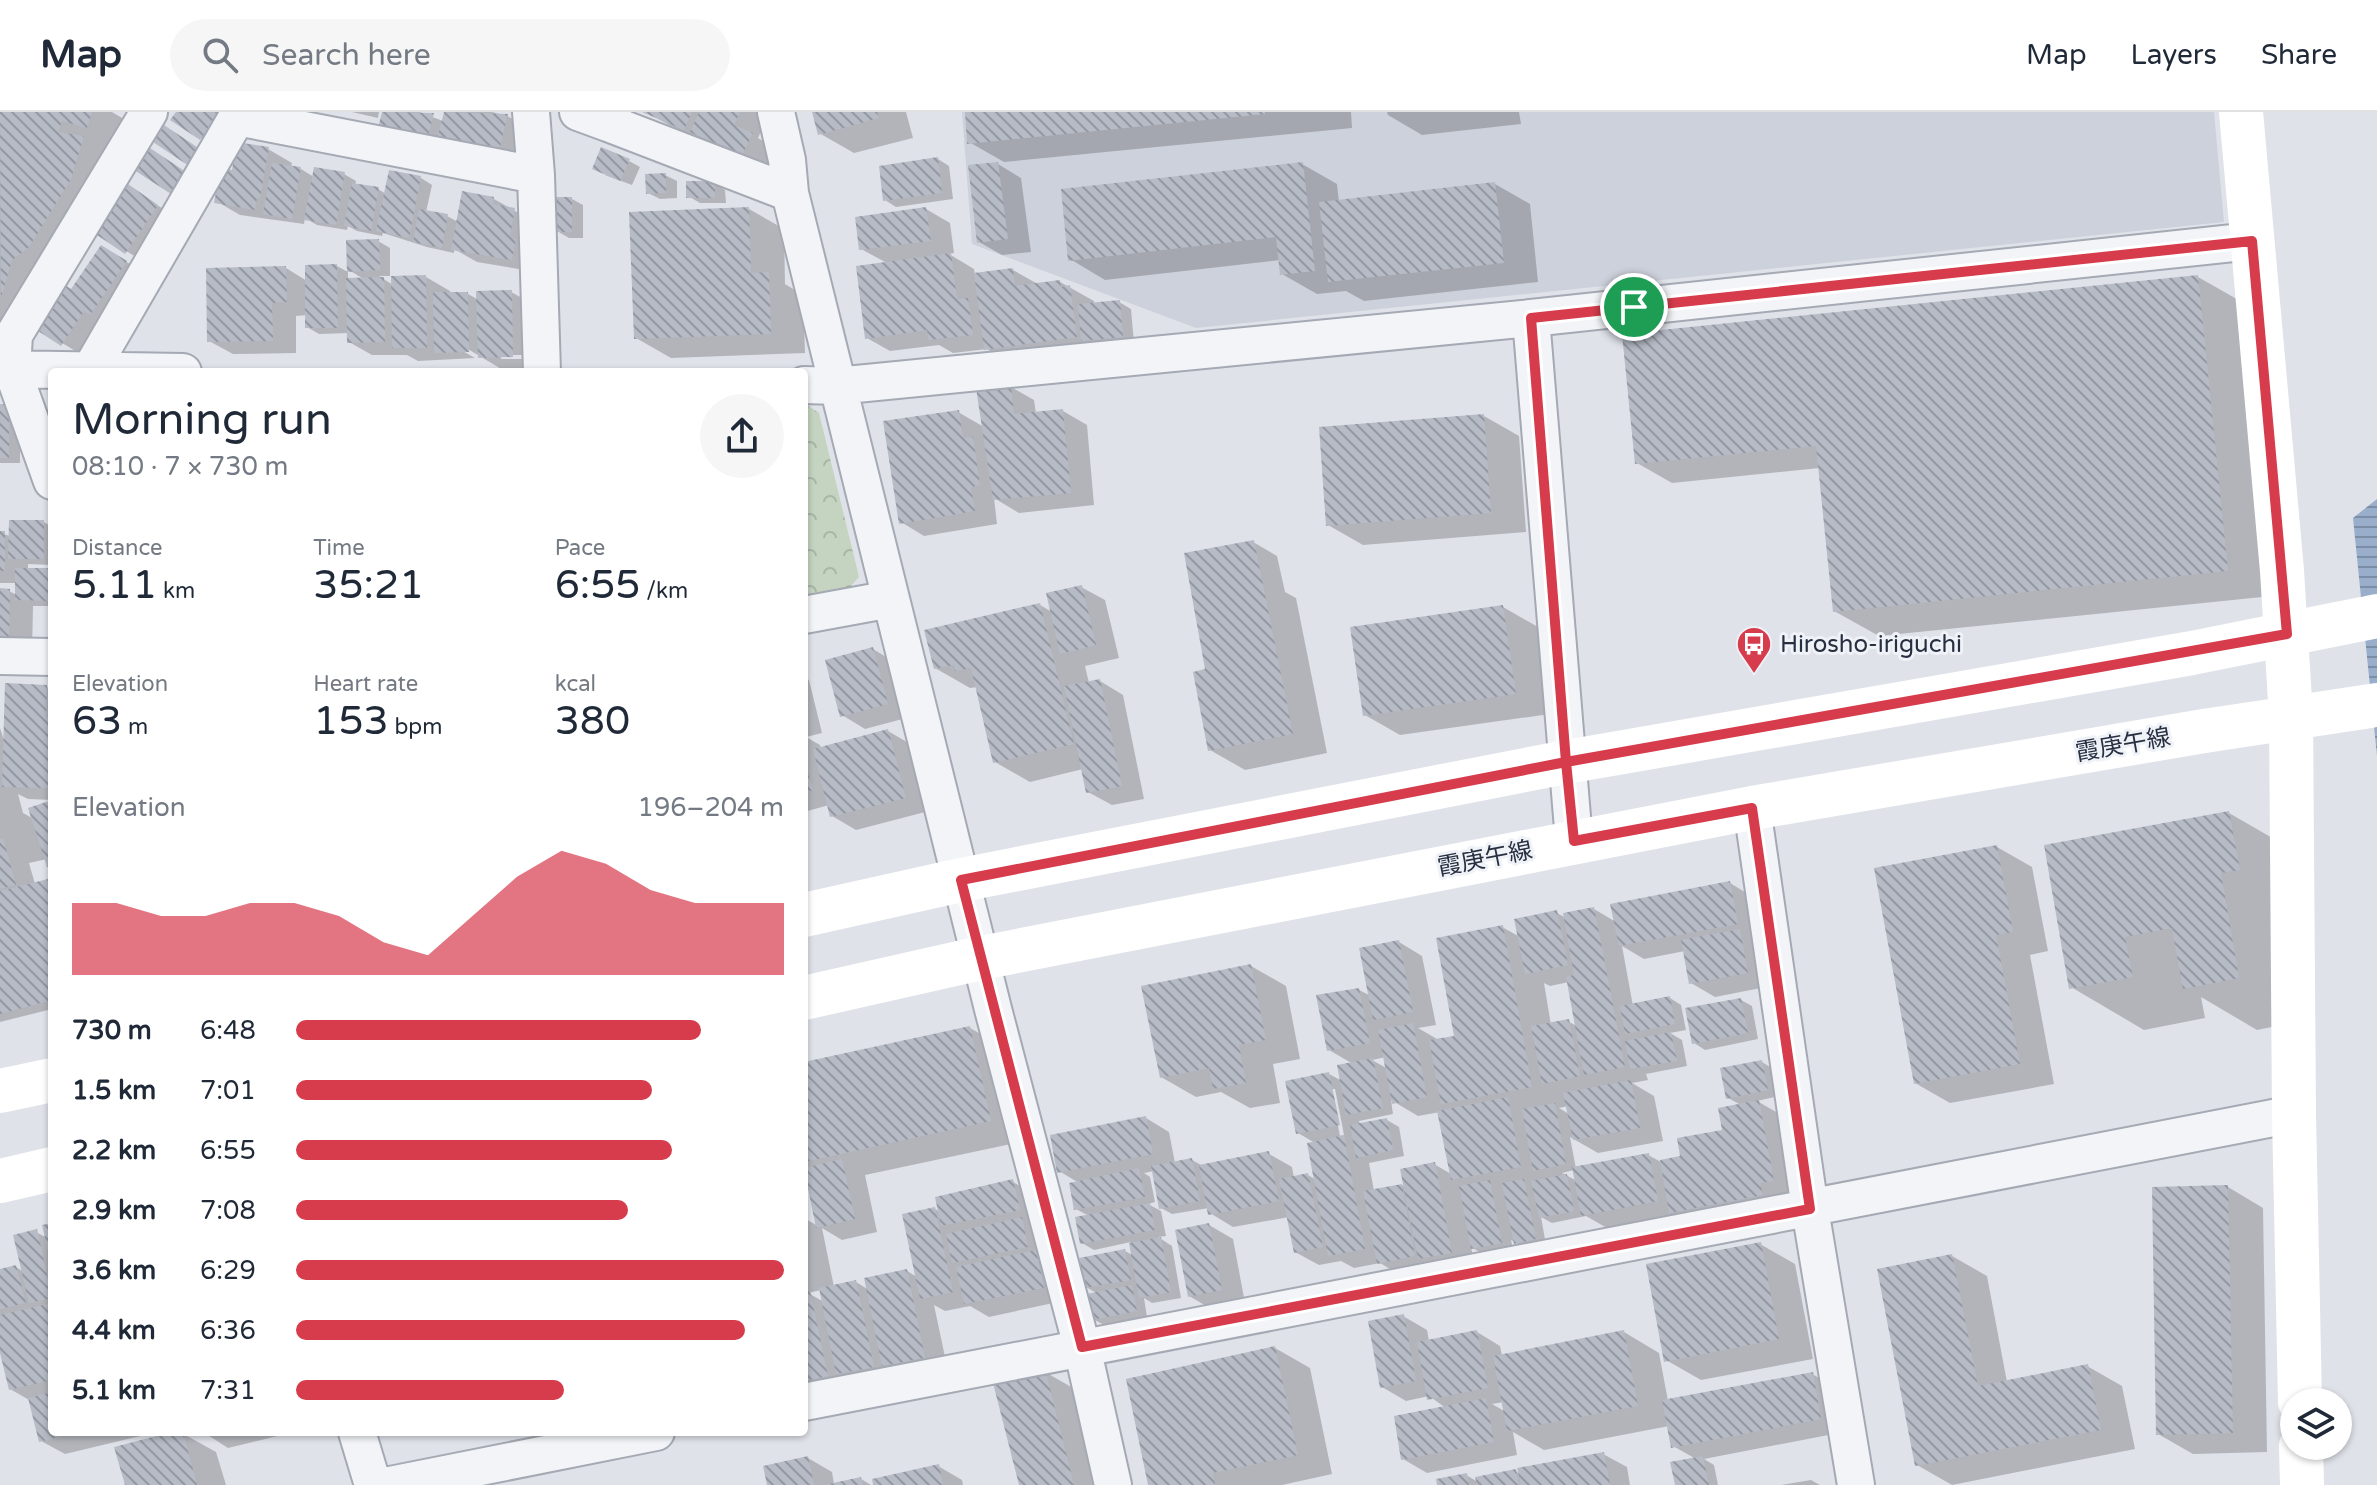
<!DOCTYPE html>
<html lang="en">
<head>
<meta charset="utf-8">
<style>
	body { margin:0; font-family:"Varela Round","Noto Sans JP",sans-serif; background:#f6f6f7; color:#1f2937; height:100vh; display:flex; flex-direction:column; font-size:30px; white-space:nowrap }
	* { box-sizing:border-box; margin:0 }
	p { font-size:26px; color:#747a83 }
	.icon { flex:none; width:44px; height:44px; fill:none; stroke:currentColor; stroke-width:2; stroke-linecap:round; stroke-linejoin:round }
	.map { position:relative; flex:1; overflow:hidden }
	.drawer { position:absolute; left:48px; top:256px; width:760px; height:1068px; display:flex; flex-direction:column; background:#fff; border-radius:8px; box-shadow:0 2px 6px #0004 }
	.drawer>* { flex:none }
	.buttons { position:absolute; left:2280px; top:1276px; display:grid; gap:16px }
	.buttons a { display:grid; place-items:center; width:72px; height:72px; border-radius:50%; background:#fff; box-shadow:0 2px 6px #0004; font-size:40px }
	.pin { position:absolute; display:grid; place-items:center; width:68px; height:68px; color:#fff; margin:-34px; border:4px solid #fff; border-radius:50%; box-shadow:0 2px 8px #0007 }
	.round { display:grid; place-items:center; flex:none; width:84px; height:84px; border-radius:42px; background:#f6f6f7 }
	.overview { display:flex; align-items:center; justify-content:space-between; height:136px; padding:0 24px }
	h1 { font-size:44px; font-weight:600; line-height:60px }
	.stats { display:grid; grid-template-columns:repeat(3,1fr); gap:12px; height:136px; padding:8px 24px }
	.stats div { display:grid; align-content:center }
	.stats b { font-size:40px; font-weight:600 }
	.stats small { font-size:22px; font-weight:400 }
	.stats p { font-size:22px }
	.chart { height:224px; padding:16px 24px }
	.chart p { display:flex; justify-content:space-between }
	.chart svg { width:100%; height:144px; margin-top:8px; fill:#d63c4c; opacity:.7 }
	ul { padding:0 24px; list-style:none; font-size:26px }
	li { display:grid; grid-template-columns:128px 96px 1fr; align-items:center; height:60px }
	li i { height:20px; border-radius:10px; background:#d63c4c }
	header { display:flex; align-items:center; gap:48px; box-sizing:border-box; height:112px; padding:0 40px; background:#fff; border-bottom:2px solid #e0e1e3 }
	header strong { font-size:38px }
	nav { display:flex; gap:44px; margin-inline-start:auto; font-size:28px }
	.search { width:560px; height:72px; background:#f6f6f7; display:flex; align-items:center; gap:20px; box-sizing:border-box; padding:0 28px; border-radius:44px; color:#747a83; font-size:30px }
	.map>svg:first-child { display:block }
</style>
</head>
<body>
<header>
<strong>Map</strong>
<div class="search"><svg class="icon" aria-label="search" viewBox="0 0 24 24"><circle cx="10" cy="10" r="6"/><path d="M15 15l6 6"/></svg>Search here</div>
<nav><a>Map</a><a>Layers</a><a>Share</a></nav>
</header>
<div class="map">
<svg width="2377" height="1373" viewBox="0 0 2377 1373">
	<defs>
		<pattern id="forest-crowns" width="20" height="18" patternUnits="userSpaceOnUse" patternTransform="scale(2)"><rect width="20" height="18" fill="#c4d4c0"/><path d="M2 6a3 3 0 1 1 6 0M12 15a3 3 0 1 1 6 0" fill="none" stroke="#a8b6a6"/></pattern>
		<pattern id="water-rules" width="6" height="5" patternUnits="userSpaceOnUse" patternTransform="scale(2)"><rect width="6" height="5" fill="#98aecb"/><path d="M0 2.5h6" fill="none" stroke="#7c8ea6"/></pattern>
		<pattern id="building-back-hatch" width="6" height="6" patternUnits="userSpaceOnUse" patternTransform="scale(2)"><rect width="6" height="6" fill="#b6bbc6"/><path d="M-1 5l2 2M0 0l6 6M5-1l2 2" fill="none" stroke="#9498a2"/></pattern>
	</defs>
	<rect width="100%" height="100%" fill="#dfe2e9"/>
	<path fill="#cdd1db" d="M962,0H2214L2224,110L1196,216L972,132Z"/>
	<path fill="url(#forest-crowns)" d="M804,291L819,301L859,465L850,475L804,486Z"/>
	<path fill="url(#water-rules)" d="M2377,387V644L2353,406Z"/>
	<path fill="#0003" fill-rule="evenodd" d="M0,0H112L139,16L132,41L107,33L105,39L128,52L115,92L128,75L181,108L150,154L98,121L73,161L56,174L71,179L125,149L149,164L85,245L41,218L20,240L0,234Z
		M178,0H234L212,33L201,26Z
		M352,0H379L378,6Z
		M385,0H419L443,9L446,0H492L507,4L530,17L522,54L381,15Z
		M646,0H761L768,4L758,26L775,36L767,55L669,13Z
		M814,0H906L913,26L854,41L819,21Z
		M967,0H1351L1352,16L1004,50L969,30Z
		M1387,0H1519L1521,12L1422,23L1388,3Z
		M268,37L292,51L291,56L301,57L314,65L344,62L356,69L355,73L378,77L386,82L390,60L421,66L432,73L426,100L447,104L458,110L494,87L538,112L536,160L477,150L454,137V141L427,135L383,121L382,124L357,119L348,114L347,118L317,113L305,106L304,112L240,103L216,89L233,61Z
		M938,47L949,54L953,87L896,95L885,88Z
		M629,49L640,55L632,73L605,63Z
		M998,52L1021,66L1031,140L1002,143L979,130Z
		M1302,52L1337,72L1339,90L1495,72L1530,92L1538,170L1364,189L1346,179L1317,182L1282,162L1280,148L1105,168L1070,147Z
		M665,63L677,69V86L660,87L648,81Z
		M714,71L725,78L726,91H700L688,84Z
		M572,87L583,93V126H569L557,119Z
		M749,97L784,117L785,172L803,183L805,241L671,246L636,226Z
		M926,97L950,111L954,141L949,142L974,157L975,163L1013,158L1036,171L1060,170L1094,189V192L1119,190L1131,197L1134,231L1010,250L987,237L953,241L939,233L890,239L867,226L887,151L861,137Z
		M378,129L390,136V164H379L393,173L426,165L450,179V182H468L479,188L511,180L535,193L536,258H503L461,233L459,237L475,246L418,249L407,243H372L349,230V221L319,222L307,215V203L296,204V241L233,242L209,229L286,156L307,169L337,154L348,160V168H365L349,158ZM501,243H522L523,247H501Z
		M2198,165L2242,190L2272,484L1879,524L1834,499L1820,356L1672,371L1637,351Z
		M1011,275L1034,288L1036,302L1063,299L1087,313L1094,393L1019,401L994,386L997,412L924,424L901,410L958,300L984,315Z
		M0,294L20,300V351H0Z
		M1484,304L1519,324L1526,420L1363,433L1328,413Z
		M44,410L52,415V453L28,452V458H52V494H33L32,542L0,541V478L9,479L17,483V471H0V421L10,424Z
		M1253,430L1277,444L1285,480L1296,486L1327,641L1245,658L1210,638L1207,558Z
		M1081,475L1105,488L1119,546L1085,554L1089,571L1100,569L1123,583L1144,687L1112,693L1088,680L1083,657L1030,670L995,650L977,575L970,576L935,556L1040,493L1052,500Z
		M1503,495L1538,515L1550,602L1400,623L1365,603Z
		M873,537L896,551L910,605L865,617L842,603Z
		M804,565L809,568L822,621L806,625L820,633L821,637L888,619L912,633L929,699L856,718L832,704L829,693L804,700Z
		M47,575L52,578V688L28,687L18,682L23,701L34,707L52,690V755L47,747L29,751L35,772L52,768V897L0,910V616L4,628Z
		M2229,701L2302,743L2312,907L2257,918L2201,885L2205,906L2144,918L2071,875Z
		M1997,735L2032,755L2048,839L2030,843L2054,972L1950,991L1915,971Z
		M1730,771L1753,785L1761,825L1752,827L1763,833L1771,874L1715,885L1691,871L1685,839L1644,847L1622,834L1633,894L1670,886L1681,893L1686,918L1670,921L1682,928L1687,954L1646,962L1648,968L1632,971L1654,984L1663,1029L1598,1041L1570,1025L1576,1057L1648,1043L1661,1050L1682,1046L1724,1019L1741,993L1728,986L1762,950L1773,957L1779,984L1757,989L1783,1004L1797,1081L1695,1113L1677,1103L1607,1116L1586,1104L1552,1111L1541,1105L1546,1133L1527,1137L1511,1128L1513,1137L1485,1143L1471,1135L1475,1154L1402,1164L1380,1151L1354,1156L1341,1149L1319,1153L1295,1140L1289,1105L1233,1115L1210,1101L1209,1096L1172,1102L1161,1096L1154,1059L1144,1061L1150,1065L1155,1090L1148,1092L1161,1099L1166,1124L1158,1125L1172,1134L1181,1186L1152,1191L1144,1186L1147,1205L1104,1213L1093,1207L1098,1182L1086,1175L1125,1139L1134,1144L1131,1130L1094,1138L1082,1131L1089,1104L1076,1097L1079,1071L1059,1059L1146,1006L1169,1020L1175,1051L1192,1048L1203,1054L1269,1042L1292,1055L1294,1066L1308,1063L1316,1068L1315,1031L1298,1021L1329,962L1342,969L1353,952L1329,938L1359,878L1371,884L1399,830L1422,844L1436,913L1418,916L1437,927L1456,925L1502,815L1520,825L1557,801L1566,806L1594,797L1616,810ZM1569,870L1577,914L1569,910L1551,913L1544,871L1550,874ZM1386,945L1388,957L1372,948ZM1331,977H1335L1344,1023L1340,1024ZM1391,988L1418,1004L1440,1000L1451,1062L1434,1052L1405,1073L1374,1079L1369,1051L1404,1044L1399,1015L1387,1008L1360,1013L1359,1009L1393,1002ZM1568,994L1569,1002L1559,996ZM1574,1058L1577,1069L1562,1061Z
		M1251,854L1286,874L1300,947L1273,952L1280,991L1250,996L1221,980L1196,985L1161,965Z
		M1741,888L1752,894L1758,927L1705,938L1694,931Z
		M970,916L1005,936L1025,1029L865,1063L877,1120L842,1128L822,1116L834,1175L856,1170L869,1178L907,1159L917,1165L935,1097L940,1100L1013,1070L1037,1083L1067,1188L989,1205L970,1194L945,1199L934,1193L948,1259L804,1276V1106L818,1114L810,1078L804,1079V952ZM821,1178L824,1190L808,1181Z
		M2228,1075L2263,1096L2267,1340L2193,1342L2158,1322Z
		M52,1113V1320H157L65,1342L41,1329L31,1289L10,1277L0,1233V1159L16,1155L24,1160L36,1120L47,1126Z
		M1209,1113L1233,1127L1245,1191L1213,1198L1189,1184Z
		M1760,1132L1795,1152L1813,1247L1701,1268L1666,1248Z
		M1952,1144L1987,1164L2007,1270L2087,1254L2122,1274L2135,1337L1952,1373L1917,1353Z
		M1403,1204L1427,1218L1429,1229L1477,1220L1500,1234L1502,1244L1624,1220L1659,1241L1668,1289L1812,1262L1836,1275L1844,1320L1704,1347L1714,1353L1718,1373H1677L1696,1347L1673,1334L1669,1314L1544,1338L1513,1320L1517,1343L1427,1361L1403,1347L1446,1296L1429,1284L1406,1289L1382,1275ZM1504,1290L1506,1300L1492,1292Z
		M1275,1236L1310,1256L1332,1362L1282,1373H1150Z
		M1045,1260L1080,1280L1103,1373H1021Z
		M180,1320L216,1340L226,1373H127Z
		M203,1320H294L228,1336Z
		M1603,1342L1627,1355L1630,1373H1439L1466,1363L1478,1370L1515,1359L1520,1362Z
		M808,1346L832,1360L834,1372L861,1367L871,1373H769Z
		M938,1354L962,1368L963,1373H875Z
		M1811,1368L1820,1373H1781Z"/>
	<path fill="url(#building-back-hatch)" d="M0,0H92L87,16L62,9L58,20L84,24L71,67L29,135L12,148L1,186Z
		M176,0H218L200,28L170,8Z
		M382,0L434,1L427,28L378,16Z
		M444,0L508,2L498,42L437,27Z
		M642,0H692L684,18Z
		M699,0H740L734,13L753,21L742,43L690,20Z
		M812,0H877L879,6L818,23Z
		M965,0H1265V2L967,32Z
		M158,9L200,37L189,54L147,26Z
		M236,30L269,35L260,86H257L255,98L214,91L220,56L232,58Z
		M147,34L186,60L171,82L131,56Z
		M601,35L630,47L620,69L592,57Z
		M938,45L942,81L883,89L879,54Z
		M998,50L1008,127L977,131L968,53Z
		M1303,50L1315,159L1280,163L1276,125L1068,149L1061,77Z
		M272,51L301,55L292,107L263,102Z
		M314,55L345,60L336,113L304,108Z
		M389,58L421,64L409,126L376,119Z
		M666,61V81L646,82L645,62Z
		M686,69H715V86H686Z
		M1495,70L1504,151L1328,170L1319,90Z
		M352,71L379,75L371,119L344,114Z
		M128,72L158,93L125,142L94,121Z
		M462,79L494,85L493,92L515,96L510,125L516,127L512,148L451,138Z
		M555,85H572V120H555Z
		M749,95L751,161L769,160L771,222L634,227L629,100Z
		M926,95L931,129L859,138L855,105Z
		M419,97L448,102L442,136L413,130Z
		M379,127L380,158L347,160L346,128Z
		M101,133L127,149L90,203L84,199L61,234L32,215L62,171L71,177Z
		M951,141L957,187L968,186L973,223L928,228L927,218L865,227L856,154Z
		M337,152L338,216H305V153Z
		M286,154L287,190L272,191L273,229L207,230L206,156Z
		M1013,156L1015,174L1060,168L1061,175L1070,173L1077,225L984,238L974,161Z
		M426,163L427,236H392L391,164Z
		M2198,163L2228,459L1833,500L1816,334L1635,352L1622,222Z
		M384,165L385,230L347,231L346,166Z
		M512,178L513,245L478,246L476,179Z
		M433,180H468L469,240L434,241Z
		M1120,188L1123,225L1081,229L1078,192Z
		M1011,273L1014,302L1063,297L1071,381L993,388L976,276Z
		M0,292H9V346H0Z
		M959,298L963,326L973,325L980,373L971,375L975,399L899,412L883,309Z
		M1484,302L1491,401L1326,414L1319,315Z
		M9,408H44V447H8Z
		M0,419H5V459H0Z
		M1254,428L1293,622L1208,639L1193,560L1205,557L1184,441Z
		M15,456H52V489L15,488Z
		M1082,473L1096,533L1060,542L1046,481Z
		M0,476L10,477L9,529H0Z
		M1040,491L1074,632L993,651L971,556L955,559L954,553L934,557L924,518Z
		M1503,493L1516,582L1363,604L1350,515Z
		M873,535L888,592L840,605L825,548Z
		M1100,567L1122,674L1086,681L1064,574Z
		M5,571L47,573L46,605H52V676L2,675Z
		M888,617L906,686L830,705L813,637Z
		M804,648L813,678L804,681Z
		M52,688V753L47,755L28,696Z
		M2229,699L2240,758L2221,761L2239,866L2183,877L2172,816L2125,825L2133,865L2069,877L2044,733Z
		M3,726L16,773L0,777V727Z
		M1997,733L2013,820L1996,823L2020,952L1914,972L1874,756Z
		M52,766V888L0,902V779Z
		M1730,769L1738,812L1619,834L1610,792Z
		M1594,795L1625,955L1584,963L1566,865L1574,863L1563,801Z
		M1557,798L1568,853L1525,862L1514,807Z
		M1503,813L1532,975L1441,992L1429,928L1454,924L1436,826Z
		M1740,817L1748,861L1689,872L1681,828Z
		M1399,828L1413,900L1373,908L1359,836Z
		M1251,852L1266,928L1239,933L1246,971L1213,977L1209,956L1160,966L1141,874Z
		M1359,876L1370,931L1327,939L1316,883Z
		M1670,884L1675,912L1625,922L1620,894Z
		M1741,886L1748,921L1692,932L1685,896Z
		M1569,907L1580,964L1542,972L1531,914Z
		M1413,911L1427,985L1392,992L1378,918Z
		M970,914L991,1009L804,1050V950Z
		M1671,920L1677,949L1630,957L1625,929Z
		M1373,946L1383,996L1346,1003L1337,953Z
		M1762,948L1768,978L1726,987L1720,956Z
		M1329,960L1340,1013L1296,1022L1285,969Z
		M1631,968L1640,1016L1573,1028L1563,981Z
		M1508,985L1521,1055L1451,1068L1437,999Z
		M1759,988L1774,1069L1760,1071L1763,1083L1669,1101L1660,1048L1680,1044L1677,1026L1722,1018L1718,996Z
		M1555,991L1566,1052L1533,1059L1522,997Z
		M1146,1004L1153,1042L1057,1061L1050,1023Z
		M1387,1006L1393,1038L1356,1046L1350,1013Z
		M1344,1023L1365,1137L1328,1144L1307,1031Z
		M1269,1039L1279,1089L1208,1103L1199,1053Z
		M1649,1041L1658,1089L1581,1104L1572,1055Z
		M1192,1046L1200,1089L1159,1097L1151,1054Z
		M842,1047L855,1107L816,1116L804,1056Z
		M1435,1050L1452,1141L1418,1147L1400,1057Z
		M1139,1056L1145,1085L1074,1098L1069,1071Z
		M1308,1061L1323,1135L1294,1141L1279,1067Z
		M1567,1062L1574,1099L1539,1106L1531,1069Z
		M1013,1067L1020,1098L941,1114L935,1085Z
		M1524,1067L1536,1127L1514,1132L1502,1071Z
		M1490,1068L1502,1131L1471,1137L1459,1074Z
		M1402,1072L1415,1144L1377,1152L1363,1079Z
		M2228,1073L2233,1321L2156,1323L2152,1075Z
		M1150,1091L1155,1118L1080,1132L1075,1105Z
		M935,1095L953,1180L920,1187L902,1102Z
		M1022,1105L1028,1135L952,1151L946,1122Z
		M52,1111V1151H51L42,1113Z
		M1209,1111L1222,1178L1188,1185L1175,1118Z
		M37,1117L52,1186L29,1191L13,1123Z
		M1161,1125L1171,1180L1139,1186L1129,1131Z
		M1761,1130L1779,1227L1664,1250L1646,1152Z
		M1125,1137L1131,1168L1084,1176L1079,1146Z
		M1036,1138L1044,1176L964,1192L956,1155Z
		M1952,1142L1978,1274L2088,1252L2101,1318L1915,1354L1877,1157Z
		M16,1153L26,1191L0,1197V1157Z
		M907,1157L925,1246L882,1254L864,1166Z
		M856,1168L874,1255L836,1262L819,1176Z
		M1132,1173L1137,1199L1091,1208L1086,1182Z
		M810,1179L828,1264L804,1269V1181Z
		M52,1191V1268L9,1278L0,1241V1203Z
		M1404,1202L1416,1269L1380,1276L1368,1209Z
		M1477,1218L1488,1276L1427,1288L1417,1230Z
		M1624,1218L1638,1294L1507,1319L1493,1244Z
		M1275,1234L1298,1343L1213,1361L1215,1373H1148L1126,1267Z
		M1045,1257L1074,1373H1019L993,1271Z
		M1813,1260L1821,1307L1671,1336L1662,1288Z
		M52,1280V1320L75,1321L39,1330L28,1286Z
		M1486,1286L1494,1330L1401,1348L1394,1304Z
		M172,1320H183L197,1373H125L114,1335Z
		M1604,1340L1610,1373H1521L1517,1356Z
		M808,1344L814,1373H767L763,1354Z
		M1703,1344L1709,1373H1675L1670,1350Z
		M939,1352L943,1373H873L872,1367Z
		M1516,1357L1519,1373H1477L1475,1365Z
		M1467,1361L1469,1373H1437L1436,1367Z
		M861,1365L863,1373H828V1372Z"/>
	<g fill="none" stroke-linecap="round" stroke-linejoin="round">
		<defs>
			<path id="street" d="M531,0L536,63L542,260
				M578,0L608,11L613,0
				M776,0L787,48L790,81
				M237,5L536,63
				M608,11L790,81L993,897L1082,1235L1113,1373
				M1531,206L1574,729
				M0,257L183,260
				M91,257L240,0
				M804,273L836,274L1531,206L2252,129
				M52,369L12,257L14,223L149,0
				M804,503L891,487
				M0,544L52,545
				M1752,696L1810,1097L1856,1373
				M804,1290L2294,1002
				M357,1320L373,1373
				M390,1373L656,1320"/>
		</defs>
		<use href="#street" stroke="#a4a9b3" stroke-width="40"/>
		<use href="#street" stroke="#f2f4f7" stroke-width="36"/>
		<path stroke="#fff" stroke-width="44" d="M2241,0L2282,459L2291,605L2294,1002L2300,1290
			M804,803L961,768L1566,650L2192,541L2377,504
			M804,886L981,846L1752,696L2204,619L2377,593
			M0,979L52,968
			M0,1069L52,1057
			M2301,1334L2302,1373"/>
	</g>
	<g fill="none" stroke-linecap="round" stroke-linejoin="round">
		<defs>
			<path id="route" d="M1634,195L1531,206L1566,650L961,768L1082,1235L1810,1097L1752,696L1574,729L1566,650L2287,522L2252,129L1634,195"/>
		</defs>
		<use href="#route" stroke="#fff" stroke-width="16"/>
		<use href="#route" stroke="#d63c4c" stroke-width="10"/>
	</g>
	<defs>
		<symbol id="bus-pin" viewBox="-11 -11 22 30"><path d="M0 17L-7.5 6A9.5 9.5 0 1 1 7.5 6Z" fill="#d63c4c" stroke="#eff2f7"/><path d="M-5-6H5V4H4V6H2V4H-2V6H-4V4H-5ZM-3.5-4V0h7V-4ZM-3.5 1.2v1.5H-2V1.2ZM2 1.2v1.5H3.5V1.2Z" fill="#fff"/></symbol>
	</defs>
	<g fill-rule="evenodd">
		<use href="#bus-pin" x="1734" y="512" width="40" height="54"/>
	</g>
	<g text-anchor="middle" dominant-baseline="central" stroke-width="6" stroke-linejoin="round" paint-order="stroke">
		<g font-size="24" fill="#272f41" stroke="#eff2f7" text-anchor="start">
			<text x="1780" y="532">Hirosho-iriguchi</text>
		</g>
		<g font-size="24" fill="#272f41" stroke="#eff2f7">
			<text transform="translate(2123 633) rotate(-10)">霞庚午線</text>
			<text transform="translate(1485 747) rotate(-11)">霞庚午線</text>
		</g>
	</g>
</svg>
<div class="buttons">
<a><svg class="icon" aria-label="layers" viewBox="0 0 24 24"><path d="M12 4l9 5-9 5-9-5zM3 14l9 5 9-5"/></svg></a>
</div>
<div class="pin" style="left:1634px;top:195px;background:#1e9e55"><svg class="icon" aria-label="arrive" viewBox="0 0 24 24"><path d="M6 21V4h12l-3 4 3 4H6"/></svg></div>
<section class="drawer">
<div class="overview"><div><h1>Morning run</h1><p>08:10 · 7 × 730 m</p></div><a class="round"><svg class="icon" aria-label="share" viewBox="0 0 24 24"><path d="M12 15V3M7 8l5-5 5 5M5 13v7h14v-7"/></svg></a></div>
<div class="stats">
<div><p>Distance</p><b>5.11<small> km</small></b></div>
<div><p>Time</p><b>35:21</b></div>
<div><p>Pace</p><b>6:55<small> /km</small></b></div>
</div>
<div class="stats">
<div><p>Elevation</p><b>63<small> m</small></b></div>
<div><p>Heart rate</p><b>153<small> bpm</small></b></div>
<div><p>kcal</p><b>380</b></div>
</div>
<div class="chart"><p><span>Elevation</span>196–204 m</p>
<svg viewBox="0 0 160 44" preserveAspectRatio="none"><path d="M0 44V22L10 22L20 26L30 26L40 22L50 22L60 26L70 34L80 38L90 26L100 14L110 6L120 10L130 18L140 22L150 22L160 22V44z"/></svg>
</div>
<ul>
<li><b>730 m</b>6:48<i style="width:83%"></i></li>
<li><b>1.5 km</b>7:01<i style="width:73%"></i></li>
<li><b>2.2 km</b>6:55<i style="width:77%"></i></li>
<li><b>2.9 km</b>7:08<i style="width:68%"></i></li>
<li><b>3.6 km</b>6:29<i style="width:100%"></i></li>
<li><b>4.4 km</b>6:36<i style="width:92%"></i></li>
<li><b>5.1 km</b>7:31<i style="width:55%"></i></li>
</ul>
</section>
</div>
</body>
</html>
